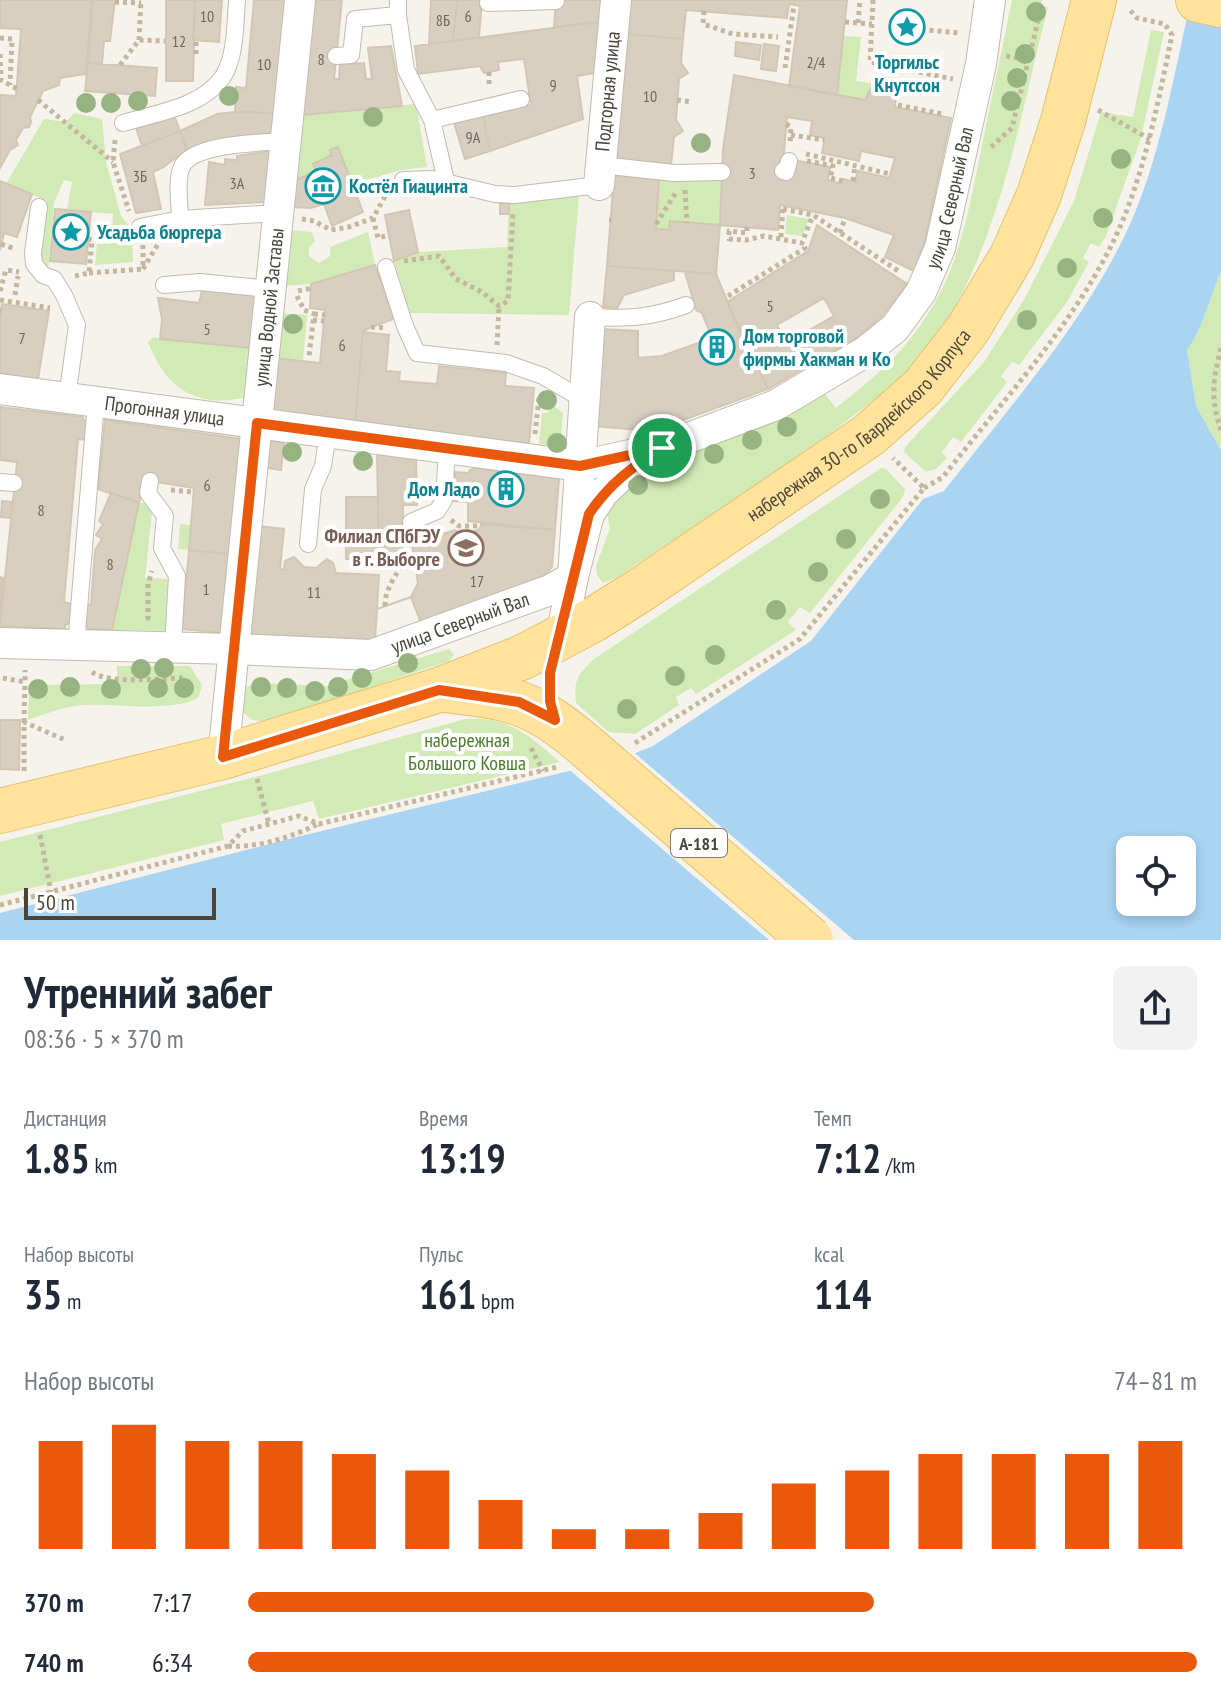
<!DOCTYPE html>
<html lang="ru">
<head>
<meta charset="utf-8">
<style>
	body { margin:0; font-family:"PT Sans Narrow",sans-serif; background:#f2f2f3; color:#1f2937; height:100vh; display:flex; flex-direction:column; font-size:30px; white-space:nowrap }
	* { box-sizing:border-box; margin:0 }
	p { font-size:26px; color:#747a83 }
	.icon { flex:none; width:44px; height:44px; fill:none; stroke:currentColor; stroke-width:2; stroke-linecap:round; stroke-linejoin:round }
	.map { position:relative; height:940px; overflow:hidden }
	.details { display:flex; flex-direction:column; background:#fff; flex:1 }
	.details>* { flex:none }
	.controls { position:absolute; left:1116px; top:836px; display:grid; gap:16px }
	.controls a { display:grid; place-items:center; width:80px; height:80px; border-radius:12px; background:#fff; box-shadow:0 4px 12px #0003; font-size:40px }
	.scale { position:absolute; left:24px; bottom:20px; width:192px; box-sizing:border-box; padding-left:8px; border:4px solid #4b4439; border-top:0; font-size:22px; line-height:28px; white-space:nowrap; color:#4b4439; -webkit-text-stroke:6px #fff; paint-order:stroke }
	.pin { position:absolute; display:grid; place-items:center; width:68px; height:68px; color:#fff; margin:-34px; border:4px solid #fff; border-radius:50%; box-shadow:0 2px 8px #0007 }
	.round { display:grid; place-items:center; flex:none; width:84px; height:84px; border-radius:12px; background:#f2f2f3 }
	.overview { display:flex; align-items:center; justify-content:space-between; height:136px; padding:0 24px }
	h1 { font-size:44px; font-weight:600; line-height:60px }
	.stats { display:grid; grid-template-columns:repeat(3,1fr); gap:12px; height:136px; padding:8px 24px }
	.stats div { display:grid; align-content:center }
	.stats b { font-size:40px; font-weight:600 }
	.stats small { font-size:22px; font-weight:400 }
	.stats p { font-size:22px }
	.chart { height:224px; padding:16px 24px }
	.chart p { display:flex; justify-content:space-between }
	.chart svg { width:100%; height:144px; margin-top:8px; stroke:#ea580c; stroke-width:6 }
	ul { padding:0 24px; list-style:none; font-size:26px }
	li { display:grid; grid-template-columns:128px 96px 1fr; align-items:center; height:60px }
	li i { height:20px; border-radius:10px; background:#ea580c }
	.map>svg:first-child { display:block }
</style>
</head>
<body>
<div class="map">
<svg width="1221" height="940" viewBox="0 0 1221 940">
	<rect width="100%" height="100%" fill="#f6f3ec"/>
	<path fill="#d2eab5" d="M1012,0H1042L1041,6L1048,7C1020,116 1000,245 935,339C911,375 870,403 836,429C764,481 689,530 614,579L603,583L597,575L596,566L610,528L606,508L632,480L671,459L787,417L825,394L836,408C874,378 903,354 929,312C960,265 970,204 981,150C991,100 1002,50 1012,0Z
		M1151,30L1164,32L1141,138L1106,236L1099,247L1091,243L1083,258L1089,262L1067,302L1019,365L1012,362L1001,376L1007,382L961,442L953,437L942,452L947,458L936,469L926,472L904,452L905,447L984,362L1025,298L1074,201L1101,112L1133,117Z
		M843,36L861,37L856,81L876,84L865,100L837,95Z
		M416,104L427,167L401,170L352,184L337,147L331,150L332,155L313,164L316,171L294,181L302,115Z
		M74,113L102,119L106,162L121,216L132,229L133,262L95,265L97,244H111L113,214L67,210L72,182L64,180L54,203L48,270L41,261L47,201L6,184L44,119L66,122Z
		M659,179L722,180L720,225L670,221L669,230L656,229Z
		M579,196L569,315L410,313L394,261L418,252L507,247L509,201Z
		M787,215L809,219L802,236L785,234Z
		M288,230L312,232L315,241L309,248V256L319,263L330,256V247L368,232L375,265L311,284L283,286Z
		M1221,272V451L1196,406L1187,350C1204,327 1209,298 1221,272Z
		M280,313L307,315L303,361L275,358Z
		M154,337L160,339L251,348L250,396C199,410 166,390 148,342Z
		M550,403L563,413L560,447L539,444L542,413H548Z
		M881,468L886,469L905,489L903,497L810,613L800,607L788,622L796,630L696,694L691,688L676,697L679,705L635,734L609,732L576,703C574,678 577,676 594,659Z
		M139,503H153L145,578L168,579L166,631L112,630Z
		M180,524L191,525L189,550L178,549Z
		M449,649L454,655L449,661L266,722L253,720L242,712L244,688L257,683L326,686Z
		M117,666H190L202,685L198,698C168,713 118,703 84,705C64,706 46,714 28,720L29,685L117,684Z
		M465,719C510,717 527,734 560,762L319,819L313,801L221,824L224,840L0,896V842L263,775Z"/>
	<path fill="#a9d4f2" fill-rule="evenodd" d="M1191,0H1221V272C1209,298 1204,327 1187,350L1196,406L1221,451V940H0V913L301,836L623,758L653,746L811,641L923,499L944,491C1008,408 1080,329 1126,233C1160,161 1173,78 1191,0ZM1130,850H1182V902H1130Z"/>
	<path fill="#f6f3ec" d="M631,750L854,940H769L566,767Z"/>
	<path fill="#d8cfc1" stroke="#d3c7b4" stroke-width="2" fill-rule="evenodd" d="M0,0H92L86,74L60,78L59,85L43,91L30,117L31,122L29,127L23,128L16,140L18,145L10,150L0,168V95L16,96L21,29L0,28Z
		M93,0H115L110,41H104L102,63H88Z
		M166,0H195L193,81H166Z
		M195,0H222L219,42L193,40Z
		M254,0H285L274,113L235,112L236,87L246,88Z
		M313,0H342L334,79H339L340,65L364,63L366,79H372L368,48L391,46L402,106L302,115Z
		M431,0H457L453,41L429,44Z
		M457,0H482L479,37L453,41Z
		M556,0H601L599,22L554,27Z
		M630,0H847L837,95L789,86L800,6L789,4L787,18L686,10L683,39L627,34Z
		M599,22L595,73L577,76L583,119L490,151L483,116L531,105L524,59L498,62L499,70L484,73L480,66L418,74L415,46Z
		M627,34L683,39L681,63L688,73L679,79L676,120L683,131L674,137L671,165L616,159Z
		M736,42L761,45L759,60L735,56Z
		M764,44L779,46L776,71L761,69Z
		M88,63L157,68L155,96L85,91Z
		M734,75L865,100L871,89L884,86L891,89L896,96L895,107L951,118L924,244L914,271L885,257L894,235L845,218L780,205L778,230L720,225L723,149ZM787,117L812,121L810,135L825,138L822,153L859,161L861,151L895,158L889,178L858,171L855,182L843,179L841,184L828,180L830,167L794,160L782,175Z
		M235,112L274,113L272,136L230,139L187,150L180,131L217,114Z
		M174,115L180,131L142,146L136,128Z
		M483,116L490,151L465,159L454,123Z
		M180,131L187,150L162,168L153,172L161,209L136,213L120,154Z
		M338,147L363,212L332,226L324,204L311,208L291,207L294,181L316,171L313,164L332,155L330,150Z
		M270,151L266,202L205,205L209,162L225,165V159L237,160V156Z
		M614,176L659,179L656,229L669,230L670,221L720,225L716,274L607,266Z
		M0,181L32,194L17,237L4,233L0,250Z
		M500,203H509V214H500Z
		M55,209L91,212L86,264L50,261Z
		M409,210L418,252L394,261L385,215Z
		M817,225L907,284L882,316L855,339L768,389L727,302L808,251ZM824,298L834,316L786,343L777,325Z
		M375,265L394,319L371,327L363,332L355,422L269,413L275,358L320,363L325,310L310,308L311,284Z
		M607,266L674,271V280L624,295L617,308L603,307Z
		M685,272L716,274L739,329L768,389L653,431L593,426L601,329L638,331V358L662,356L712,338L702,313L696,310Z
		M202,290L257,296L251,348L160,339L162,319L158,298L199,303Z
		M2,304L49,311L38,379L0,373V317Z
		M363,332L389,335L386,371L400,372L399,381L437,384L439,366L506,373L505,386L534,388L529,444L355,422Z
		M0,407L82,417L88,425L87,440L78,439L64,602L73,605L72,622L65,625V629L0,626L17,462L0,460Z
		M105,420L242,439L230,554L189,550L194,488L144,480L139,503L98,489Z
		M265,440L284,443L281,470L262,467Z
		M377,453L416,459L417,505H403L402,555H379Z
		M475,468L559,478L555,530L468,521V502L453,501L455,472L469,473L470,470Z
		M111,493L139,503L112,630L88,629L86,624L82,623L84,606L91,604L95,550L102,539L96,535L103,524L99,521Z
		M346,497H378V559H346Z
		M2,501L12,502L10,518L1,517Z
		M481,524L555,530L552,567L541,579L375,640L377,609L411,597L418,583L412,544L455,530L464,536L480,529Z
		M257,526L284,529L280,569L284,570L285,561L294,557L304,567L316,568L327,559L333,563L336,573L379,575L375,640L245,634Z
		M189,550L230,554L223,633L182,629Z
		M0,577L3,578L0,617Z
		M411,597L421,623L375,640L377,609Z
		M0,720H20L19,770L0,769Z"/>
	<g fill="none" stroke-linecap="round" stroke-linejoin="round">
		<defs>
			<path id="lane" d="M398,0V15L406,70L432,120L446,181
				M488,3L556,1
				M336,56L351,55L355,19L398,15
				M432,120L521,99
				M123,123C156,113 204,107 224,75C236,54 235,24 237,0
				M601,165L674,173L722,172
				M783,171L786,172L789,161
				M403,180L432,179L495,194L515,195L599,185
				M39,207L33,253L34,264L43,275L54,279L64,295L77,325L67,398
				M180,219C180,205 176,183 181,169C189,143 261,143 285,141
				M140,227L180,219L278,213
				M386,267L405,326L417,353L506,363L543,376L584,400
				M164,285L200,282L270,289
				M590,317C627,319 651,318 686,305
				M150,481L148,493L165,516L162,548L177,576L173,647
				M0,482L14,483
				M411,522L437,511L444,500L447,448
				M308,544L313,489L323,466L328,433
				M76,645L96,402"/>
			<g id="street">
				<path id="s1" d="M599,185L616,0"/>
				<path id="s2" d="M0,389L580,466L648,451"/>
				<path d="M561,637L573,577L590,317"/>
				<path id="s3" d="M0,643L234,649L371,655L550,590L573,577L589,514L603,493L624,473L662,448L776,405L865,352L895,328L921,292L940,248L981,64L990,0"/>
				<path id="s4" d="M223,757L300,0"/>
			</g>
			<g id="primary">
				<path d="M1198,0L1221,5"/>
				<path d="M444,690C513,698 533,701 587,747"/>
				<path id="s5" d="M0,811L223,757L439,690L523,657L593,620L642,589L869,435L923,387L968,329L1012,256L1039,195L1063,121L1094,0"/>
			</g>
		</defs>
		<use href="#lane" stroke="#c2bbae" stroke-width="18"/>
		<use href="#street" stroke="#c2bbae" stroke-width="32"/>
		<use href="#primary" stroke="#e6c16a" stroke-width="46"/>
		<path stroke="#c4b79f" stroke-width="5" stroke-dasharray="4 4" stroke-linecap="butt" d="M873,0L870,62L953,79
			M115,2L141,3
			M704,11L703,24L733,34L778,37
			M845,22L872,24
			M858,23L860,0
			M917,29L912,17L902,16L897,19L895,30L899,35L910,36L917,29L959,33
			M0,38L12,39L10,85
			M139,40L141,0
			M0,54L1,80L17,89
			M196,54V40
			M1006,56L1029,60
			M120,65L139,40L165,41
			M785,68L794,5
			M489,72V87
			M38,100L113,162
			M677,100L692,102
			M898,105L942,114
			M1098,110L1150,139
			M786,124L791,127L790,145
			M791,135L824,140
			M115,140L113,162L129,211
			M991,147L1012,128L1038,21
			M806,154L890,174
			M807,161L833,166L830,178L842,181
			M853,181L855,165
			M685,190L687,223
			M783,209L813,215L900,272
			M373,218L378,238L389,235
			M302,219L314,221L331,230L349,227L373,218L388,191
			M609,220H611
			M656,224L677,191
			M747,227V233L729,231V239L746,240L764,236L802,243L813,215
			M840,233L845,218
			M781,237L783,205
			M1,244L16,249
			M143,245V269L158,244
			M404,261L439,256L456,279L482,292L499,306L508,301L513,213
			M89,273L143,269
			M75,276L89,273L92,240L89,239
			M0,291L6,270L19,272
			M298,291L312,288
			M15,295L18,276
			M297,296L304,310L314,314L309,356
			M728,296L805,248L802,243
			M0,300L50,308
			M0,311H1
			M314,314L325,315
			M313,320L324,321
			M371,327L386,328
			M497,345L499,306
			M1221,348C1213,379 1210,399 1221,430
			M535,434L539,397
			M924,488L943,477C1002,401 1072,327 1114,240C1144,177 1158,103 1172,35L1165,24L1137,18L1130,10
			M171,490L194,492
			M451,520L459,526H480
			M385,606C385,580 407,570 407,541
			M150,618H148V584L152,571
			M92,672C110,685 162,678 184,678
			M3,678L25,682V670
			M24,722L25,682
			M635,743L800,639L924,488L893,458
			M531,748L543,771
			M24,771V722L65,740
			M257,779L269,824
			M40,835L51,892
			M228,846C258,848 292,837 318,824
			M0,905L228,846L243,831L299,816L319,824L557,767"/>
		<use href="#lane" stroke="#fff" stroke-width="16"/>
		<use href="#street" stroke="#fff" stroke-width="30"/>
		<use href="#primary" stroke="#ffe39c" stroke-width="44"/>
		<defs>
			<path id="primary-bridge" d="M587,747L811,940"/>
		</defs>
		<use href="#primary-bridge" stroke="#e6c16a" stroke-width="46" stroke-linecap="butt"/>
		<use href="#primary-bridge" stroke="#ffe39c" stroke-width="44"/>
	</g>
	<g fill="#97b381">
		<circle cx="1036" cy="12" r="10"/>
		<circle cx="1025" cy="54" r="10"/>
		<circle cx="1017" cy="78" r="10"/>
		<circle cx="229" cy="96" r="10"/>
		<circle cx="138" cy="101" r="10"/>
		<circle cx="1011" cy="101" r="10"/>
		<circle cx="86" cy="103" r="10"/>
		<circle cx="111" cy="103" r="10"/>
		<circle cx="373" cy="117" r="10"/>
		<circle cx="701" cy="143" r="10"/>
		<circle cx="1121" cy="159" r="10"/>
		<circle cx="1103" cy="218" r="10"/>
		<circle cx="1067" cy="268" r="10"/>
		<circle cx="1027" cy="320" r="10"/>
		<circle cx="293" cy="324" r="10"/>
		<circle cx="547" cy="400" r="10"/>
		<circle cx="787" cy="427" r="10"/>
		<circle cx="752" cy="440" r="10"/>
		<circle cx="557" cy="443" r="10"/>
		<circle cx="292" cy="452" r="10"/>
		<circle cx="714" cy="454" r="10"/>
		<circle cx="363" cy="461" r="10"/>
		<circle cx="676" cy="468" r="10"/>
		<circle cx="638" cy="485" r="10"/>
		<circle cx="880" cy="499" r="10"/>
		<circle cx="846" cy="539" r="10"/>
		<circle cx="818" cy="572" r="10"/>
		<circle cx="776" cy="610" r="10"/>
		<circle cx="715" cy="655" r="10"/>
		<circle cx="408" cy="663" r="10"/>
		<circle cx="164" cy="668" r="10"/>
		<circle cx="141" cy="669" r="10"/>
		<circle cx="675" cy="676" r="10"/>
		<circle cx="362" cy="678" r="10"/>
		<circle cx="70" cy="687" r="10"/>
		<circle cx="261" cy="687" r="10"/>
		<circle cx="338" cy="687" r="10"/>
		<circle cx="158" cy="688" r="10"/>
		<circle cx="184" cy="688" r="10"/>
		<circle cx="287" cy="688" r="10"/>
		<circle cx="38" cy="689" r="10"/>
		<circle cx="111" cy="689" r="10"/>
		<circle cx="315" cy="691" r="10"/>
		<circle cx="627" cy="709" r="10"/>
	</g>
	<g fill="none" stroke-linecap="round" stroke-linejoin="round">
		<defs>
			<path id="route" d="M257,423L580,466L662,448C632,467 609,484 589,514L550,673V701L555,720L519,702L439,690L223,757Z"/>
		</defs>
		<use href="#route" stroke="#fff" stroke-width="16"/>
		<use href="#route" stroke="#ea580c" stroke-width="10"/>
	</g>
	<defs>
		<symbol id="sight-ring" viewBox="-11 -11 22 22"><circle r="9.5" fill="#fff" stroke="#0f9aa8" stroke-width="1.5"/><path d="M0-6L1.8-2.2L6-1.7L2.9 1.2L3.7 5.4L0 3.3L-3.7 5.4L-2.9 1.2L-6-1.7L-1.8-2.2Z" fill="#0f9aa8"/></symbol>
		<symbol id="museum-ring" viewBox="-11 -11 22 22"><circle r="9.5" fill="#fff" stroke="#0f9aa8" stroke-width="1.5"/><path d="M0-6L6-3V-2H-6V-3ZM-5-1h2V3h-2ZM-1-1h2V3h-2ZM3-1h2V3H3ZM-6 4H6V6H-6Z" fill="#0f9aa8"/></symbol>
		<symbol id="building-ring" viewBox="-11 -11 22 22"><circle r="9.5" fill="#fff" stroke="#0f9aa8" stroke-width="1.5"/><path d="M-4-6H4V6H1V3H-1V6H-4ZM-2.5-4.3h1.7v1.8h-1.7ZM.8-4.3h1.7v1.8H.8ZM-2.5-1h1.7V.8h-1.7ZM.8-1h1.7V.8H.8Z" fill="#0f9aa8"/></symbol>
		<symbol id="university-ring" viewBox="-11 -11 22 22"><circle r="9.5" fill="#fff" stroke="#8d6e63" stroke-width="1.5"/><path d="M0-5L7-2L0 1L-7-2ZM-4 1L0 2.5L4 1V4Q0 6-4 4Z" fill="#8d6e63"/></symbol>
	</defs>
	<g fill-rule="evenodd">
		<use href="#sight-ring" x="887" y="7" width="40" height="40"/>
		<use href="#museum-ring" x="303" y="166" width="40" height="40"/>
		<use href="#sight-ring" x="51" y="212" width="40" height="40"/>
		<use href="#building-ring" x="697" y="327" width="40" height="40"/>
		<use href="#building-ring" x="486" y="469" width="40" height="40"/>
		<use href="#university-ring" x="446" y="528" width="40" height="40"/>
	</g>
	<g text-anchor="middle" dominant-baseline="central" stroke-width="8" stroke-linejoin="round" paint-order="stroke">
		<g font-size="16" fill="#6e675b">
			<text x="207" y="16">10</text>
			<text x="468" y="16">6</text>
			<text x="443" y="20">8Б</text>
			<text x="179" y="41">12</text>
			<text x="321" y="59">8</text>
			<text x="816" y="62">2/4</text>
			<text x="264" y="64">10</text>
			<text x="553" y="85">9</text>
			<text x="650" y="96">10</text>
			<text x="473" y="137">9А</text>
			<text x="752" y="173">3</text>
			<text x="140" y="176">3Б</text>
			<text x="237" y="183">3А</text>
			<text x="770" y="306">5</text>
			<text x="207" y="329">5</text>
			<text x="22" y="338">7</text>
			<text x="342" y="345">6</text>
			<text x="207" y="485">6</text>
			<text x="41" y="510">8</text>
			<text x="110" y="564">8</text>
			<text x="477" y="581">17</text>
			<text x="206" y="589">1</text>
			<text x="314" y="592">11</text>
		</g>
		<rect fill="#fff" stroke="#817c74" stroke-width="2" x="671" y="829" width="56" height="28" rx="6"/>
		<g font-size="18" font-weight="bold" fill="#4b4439">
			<text x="699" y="843">А-181</text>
		</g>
		<g font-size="20" font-weight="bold" fill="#0d838f" stroke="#fff" text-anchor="start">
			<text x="907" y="62" text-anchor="middle">Торгильс<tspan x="907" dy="23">Кнутссон</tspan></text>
			<text x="349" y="186">Костёл Гиацинта</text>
			<text x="97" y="232">Усадьба бюргера</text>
			<text x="743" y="336">Дом торговой<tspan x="743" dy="23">фирмы Хакман и Ко</tspan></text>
			<text x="480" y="489" text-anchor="end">Дом Ладо</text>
		</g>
		<g font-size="20" fill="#4b4439" stroke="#fff">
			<text stroke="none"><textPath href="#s1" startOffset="94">Подгорная улица</textPath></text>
			<text stroke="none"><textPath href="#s3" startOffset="1160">улица Северный Вал</textPath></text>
			<text stroke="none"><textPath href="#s4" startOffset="452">улица Водной Заставы</textPath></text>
			<text stroke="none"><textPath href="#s2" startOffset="166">Прогонная улица</textPath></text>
			<text stroke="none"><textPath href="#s5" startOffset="956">набережная 30-го Гвардейского Корпуса</textPath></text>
			<text stroke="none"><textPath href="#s3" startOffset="466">улица Северный Вал</textPath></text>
		</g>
		<g font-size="20" font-weight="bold" fill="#785e54" stroke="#fff" text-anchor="end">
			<text x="440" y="536">Филиал СПбГЭУ<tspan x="440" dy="23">в г. Выборге</tspan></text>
		</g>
		<g font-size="20" fill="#4a7f2a" stroke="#fff">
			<text x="467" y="740">набережная<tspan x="467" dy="23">Большого Ковша</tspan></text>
		</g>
	</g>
</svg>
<div class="controls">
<a><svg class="icon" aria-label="locate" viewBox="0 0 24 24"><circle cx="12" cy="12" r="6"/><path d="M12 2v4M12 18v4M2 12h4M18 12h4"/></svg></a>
</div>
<div class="scale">50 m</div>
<div class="pin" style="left:662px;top:448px;background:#1e9e55"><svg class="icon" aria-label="arrive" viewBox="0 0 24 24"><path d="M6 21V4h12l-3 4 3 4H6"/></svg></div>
</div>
<section class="details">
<div class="overview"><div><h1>Утренний забег</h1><p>08:36 · 5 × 370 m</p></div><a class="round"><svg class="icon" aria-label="share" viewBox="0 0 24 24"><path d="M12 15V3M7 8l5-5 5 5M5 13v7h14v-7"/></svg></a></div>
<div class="stats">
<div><p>Дистанция</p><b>1.85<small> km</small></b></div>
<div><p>Время</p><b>13:19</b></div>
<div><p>Темп</p><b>7:12<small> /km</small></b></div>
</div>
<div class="stats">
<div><p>Набор высоты</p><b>35<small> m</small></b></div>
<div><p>Пульс</p><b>161<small> bpm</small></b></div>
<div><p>kcal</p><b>114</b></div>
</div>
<div class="chart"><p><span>Набор высоты</span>74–81 m</p>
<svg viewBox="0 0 160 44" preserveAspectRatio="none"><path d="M5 44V11M15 44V6M25 44V11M35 44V11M45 44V15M55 44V20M65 44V29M75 44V38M85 44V38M95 44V33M105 44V24M115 44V20M125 44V15M135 44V15M145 44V15M155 44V11"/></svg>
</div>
<ul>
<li><b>370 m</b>7:17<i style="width:66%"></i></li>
<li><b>740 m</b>6:34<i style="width:100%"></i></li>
</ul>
</section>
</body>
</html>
